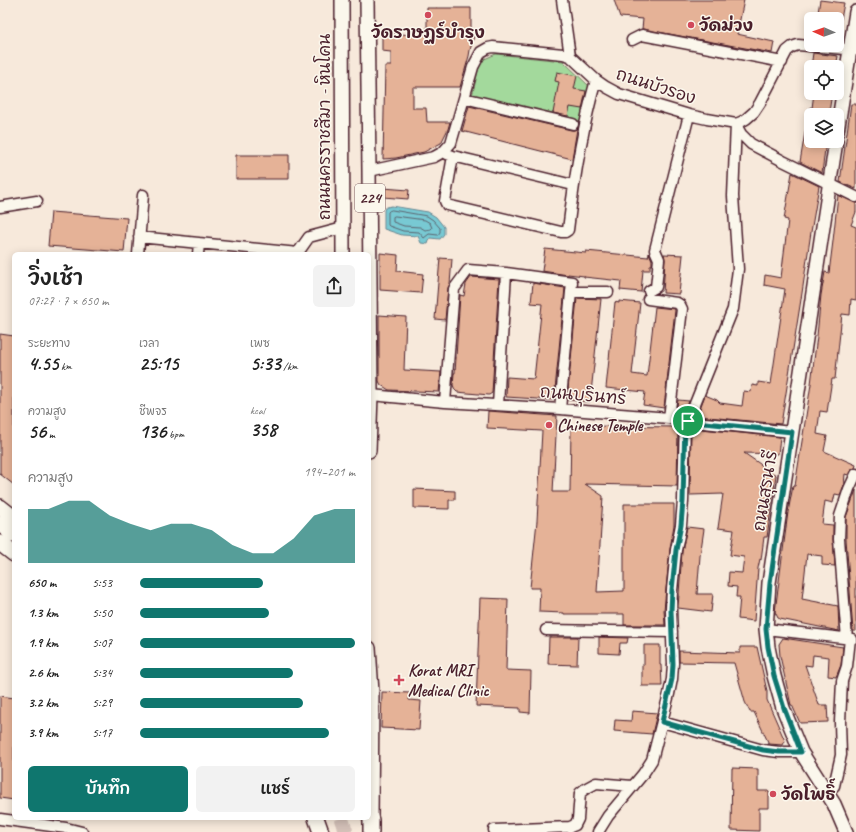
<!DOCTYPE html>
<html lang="th">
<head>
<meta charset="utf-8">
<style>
	body { margin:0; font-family:Caveat,"Playpen Sans Thai",sans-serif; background:#f2f2f2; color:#222; height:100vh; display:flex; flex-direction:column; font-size:15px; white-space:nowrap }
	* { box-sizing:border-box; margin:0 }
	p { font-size:13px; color:#767676 }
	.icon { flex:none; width:22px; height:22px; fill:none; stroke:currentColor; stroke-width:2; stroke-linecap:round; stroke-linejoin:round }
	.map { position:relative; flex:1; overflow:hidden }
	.panel { position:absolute; left:12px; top:252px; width:359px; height:568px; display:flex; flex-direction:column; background:#fff; border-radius:6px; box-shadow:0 2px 10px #0003 }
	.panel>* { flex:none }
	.needle { width:26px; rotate:272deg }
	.buttons { position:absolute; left:804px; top:12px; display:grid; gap:8px }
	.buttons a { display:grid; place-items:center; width:40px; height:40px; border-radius:6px; background:#fff; box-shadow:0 2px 10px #0003; font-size:20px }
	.pin { position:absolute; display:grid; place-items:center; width:34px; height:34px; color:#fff; margin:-17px; border:2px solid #fff; border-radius:50%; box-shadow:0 1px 4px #0007 }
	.round { display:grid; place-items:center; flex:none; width:42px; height:42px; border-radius:6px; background:#f2f2f2 }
	.summary { display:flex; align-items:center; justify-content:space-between; height:68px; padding:0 16px }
	h1 { font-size:22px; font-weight:600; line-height:30px }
	.figures { display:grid; grid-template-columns:repeat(3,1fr); gap:6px; height:68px; padding:4px 16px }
	.figures div { display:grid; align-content:center }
	.figures b { font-size:20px; font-weight:600 }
	.figures small { font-size:11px; font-weight:400 }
	.figures p { font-size:11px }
	.chart { height:112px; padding:8px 16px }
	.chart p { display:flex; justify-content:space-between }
	.chart svg { width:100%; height:72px; margin-top:4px; fill:#0f766e; opacity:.7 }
	.action { display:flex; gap:8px; margin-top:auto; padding:8px 16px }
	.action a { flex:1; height:46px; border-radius:6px; background:#0f766e; color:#fff; font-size:16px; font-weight:600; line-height:46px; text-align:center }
	.action a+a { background:#f2f2f2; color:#222 }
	ul { padding:0 16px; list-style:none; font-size:13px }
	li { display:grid; grid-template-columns:64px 48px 1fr; align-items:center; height:30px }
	li i { height:10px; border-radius:5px; background:#0f766e }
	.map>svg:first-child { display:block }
</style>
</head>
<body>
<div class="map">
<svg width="856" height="832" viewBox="0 0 856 832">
	<rect width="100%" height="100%" fill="#f7e9db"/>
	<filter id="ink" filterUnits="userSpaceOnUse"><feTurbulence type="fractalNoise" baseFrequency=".025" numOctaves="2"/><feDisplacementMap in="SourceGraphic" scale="8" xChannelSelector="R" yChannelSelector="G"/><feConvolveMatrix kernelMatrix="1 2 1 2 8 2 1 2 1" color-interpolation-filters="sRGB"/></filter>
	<g filter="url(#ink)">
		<path fill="#a3d99c" stroke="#767c64" d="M496,54L563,61L590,87L583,122L472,96L480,63L482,60Z"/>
		<path fill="#78c9d3" stroke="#668590" d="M392,206L428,212L436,217L444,227V234L440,239L430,238L428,244L421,243L418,236L402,235L384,229V209L387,207Z"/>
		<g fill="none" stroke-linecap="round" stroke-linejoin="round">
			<path stroke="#5c636e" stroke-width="1" d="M392,210L427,216L433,220L440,228V232L438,235L429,234L424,238L419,232L403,231L389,226L388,225V212L389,211Z
				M395,216L425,220L430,223L432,228L431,229L425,230L420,227L404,226L393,222V217Z"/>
		</g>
		<path fill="#e5b297" stroke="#4a1f2b" d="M614,0H744L737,34L774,42L772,53L642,29L643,19L620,17Z
			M820,0L844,3L841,19H817Z
			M427,8H471V36H474L470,50L469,56L460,87H413V108H426L427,122H450L448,129L441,143L424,152L396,158L383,159L385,66H391V52L382,51V32L421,36V31H427Z
			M813,53L838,56L836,67H811Z
			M557,72L577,76L574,89L586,91L582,109L570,107L568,116L553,113L559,82L555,81Z
			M814,93H832L829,112L831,113L830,115H808L810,107L812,108Z
			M851,104H856V189L840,182Z
			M469,106L571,130H574L577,129L572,159L462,131Z
			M807,121H811V141H826L822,173L800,162Z
			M236,155H289V179H236Z
			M792,173L819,186L811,232L802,293L781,424L697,416L705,395L717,400L720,403L742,406L744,391L751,392L752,385L758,386V382L771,384L785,289L764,285L765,275L781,278L788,220L784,219Z
			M383,188L409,190L408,199L383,197Z
			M838,195L856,203V212L851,225L856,227V300L851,299L850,315L842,314L835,379H832L827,412L820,411L817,434L827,436L824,451L856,465L855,468L850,471L848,475L845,474L844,485L840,495L835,494L833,503L825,501L822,524L833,525V540L835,566L822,565V556L807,554L802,599L838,606L839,631L780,619L778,618L775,612L788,512L793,486H795L811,384L817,336L821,295L825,272L829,273L833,241Z
			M51,212L127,218L124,252L48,246Z
			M545,249L586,253V251L648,257L649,253L652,260V265H650V270H643L641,292L620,290L621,281L584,277V276L568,274V275L542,271Z
			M380,253L398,255L397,271L423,274L421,293L380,290Z
			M664,254L683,255L679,294L663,293L665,260Z
			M440,258L452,259L450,284L448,288L445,320L435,319Z
			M471,277L499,279L492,393L489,395L457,392L455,390L453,385L454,373H455L460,295L464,296L466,284Z
			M533,283L565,288L554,400L506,397L507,377L534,379L542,304L531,303Z
			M577,298L601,299L590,402L567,400Z
			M619,301L640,303L632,374L647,376L655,307L675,309V310L664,408L643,405L645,392L606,388L615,302L619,303Z
			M379,315L406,317L404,370L441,372L439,392L389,390L381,385L379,381Z
			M0,334L14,336V485L0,474Z
			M678,400L689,401L684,414L676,413Z
			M488,411L557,416L553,492H570L571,428H591V426L678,427L677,486L585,484L603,496L597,592L624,591V504H674V525L670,549L666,589L664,610L665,625H624V614H564V613L539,612L540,588H530L537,521L542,431L487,428Z
			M691,428L780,437L778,454L744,453L776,475L767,537H764L761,560L760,559L758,568L754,621L738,619L740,597H736L737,587L728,586L729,572L742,573L744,557L730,555L734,530L718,528L723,494L690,495Z
			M414,489L455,491V500H449V509L414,508Z
			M856,490V631H853L846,539V517Z
			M687,527L704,529L700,556L697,594H713L711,612L678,608L682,551Z
			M480,598L508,599L506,670L531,671L530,713L520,712V708L476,706Z
			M549,637H578L577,665L548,664Z
			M599,637L628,638L627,643H620L619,654L599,653Z
			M783,638L843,647L841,665L836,677L828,676L829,657L813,655L812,666L805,665L819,705H827L828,722L800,723L792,705H791L780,656L779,644Z
			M644,645H660V665H661L662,686H642V665H644Z
			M740,647H757L767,691V700L785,741L783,745L769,744L754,712H750L745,702L734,663L679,662V651L740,653Z
			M382,692L410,693L409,700L421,701L419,730L381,728Z
			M0,696L14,698V800L0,798Z
			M632,711L657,713L652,734L614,731L615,720L631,721Z
			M732,768L758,769V791H769V808H759V831L731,830Z"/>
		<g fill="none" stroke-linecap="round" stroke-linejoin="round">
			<path stroke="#d4c1b8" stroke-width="15" stroke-dasharray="15 8" stroke-linecap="butt" d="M341,818L346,832"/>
			<defs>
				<path id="minor" d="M562,0L570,56
					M632,40L642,35L782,62
					M464,98L573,124
					M736,125L741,134L751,144L783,161L856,197
					M447,154L453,156L573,185
					M453,156L445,201L447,205L561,232H565L568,230C574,180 582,129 596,80
					M369,171L434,157L443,152L451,143L473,67L481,52L488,48L493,47L563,54L570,56L596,80L606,87L619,94L689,115L707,119L736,124L741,122L746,119L754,112L760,103L787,51L792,47L798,45L856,50
					M0,207L37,201
					M139,237L298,253
					M138,254L143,195
					M198,254L199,243
					M297,254L309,237L343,228
					M649,291L656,287L659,259L655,250L689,115
					M648,299L677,303L680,305L682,309L669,418
					M371,395L445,402L560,409L669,418L685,421L792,432
					M445,402L454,289L468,270L506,273L572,282L571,292H608
					M498,405L506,273
					M560,409L571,292
					M688,421L733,309L738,269L733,196L736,124
					M766,629L852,639
					M546,630L672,632
					M847,639L839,539L840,516L849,489L856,474
					M662,722L763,750L779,752H801
					M827,793L834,786L841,755L840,722L842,681L847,666L850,639
					M0,819L66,828L82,832
					M494,830L570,827L575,825L578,819L580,793L585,789L596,783L632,786
					M598,832L608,816L643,774L652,760L669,694L672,679L673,664L671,610L672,590L676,550L681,525L683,501L685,421"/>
				<path id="major" d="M342,0L343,254
					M367,0L369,171L371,395L369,451
					M837,132L856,12
					M836,141L769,583L766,629L768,647L774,676L783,708L801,752L834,804L846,832
					M369,648L372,692L371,820"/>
				<path id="highway" d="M0,507L14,518
					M0,524L14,535
					M0,543L14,554
					M369,815L371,820V832
					M316,818L321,832"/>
			</defs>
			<use href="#minor" stroke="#4a1f2b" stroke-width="13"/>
			<use href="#major" stroke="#4a1f2b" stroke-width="16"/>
			<use href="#highway" stroke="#4a1f2b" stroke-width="18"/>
			<use href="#minor" stroke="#fbf7ec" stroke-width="10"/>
			<use href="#major" stroke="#fbf7ec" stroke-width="13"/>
			<use href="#highway" stroke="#fbf7ec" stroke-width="15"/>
		</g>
	</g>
	<g fill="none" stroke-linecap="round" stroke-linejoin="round" filter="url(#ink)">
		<defs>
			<path id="route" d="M685,421L792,432L770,583L766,629L768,647L774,676L784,708L801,752H779L763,750L662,722L672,679L673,664L671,610L672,590L676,550L681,525L683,501Z"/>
		</defs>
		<use href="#route" stroke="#fff" stroke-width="8"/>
		<use href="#route" stroke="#0f766e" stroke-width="5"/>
	</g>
	<g fill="#d1495b" stroke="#fbf7ec" stroke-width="1.5">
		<circle cx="428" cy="15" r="4"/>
		<circle cx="691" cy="25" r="4"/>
		<circle cx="549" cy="425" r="4"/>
		<path d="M397 674h4v4h4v4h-4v4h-4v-4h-4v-4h4z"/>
		<circle cx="773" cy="794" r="4"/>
	</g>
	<g text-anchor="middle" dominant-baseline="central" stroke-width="3" stroke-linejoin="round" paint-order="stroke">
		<rect fill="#fbf7ec" stroke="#7f6065" stroke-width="1" x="355" y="184" width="30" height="28" rx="3"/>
		<g font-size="16" font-weight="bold" fill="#4a1f2b">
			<text x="370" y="198">224</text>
		</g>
		<g font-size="17" font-weight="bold" fill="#4a1f2b" stroke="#fbf7ec" text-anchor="start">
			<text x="699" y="25">วัดม่วง</text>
			<text x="428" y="32" text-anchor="middle">วัดราษฏร์บำรุง</text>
			<text x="557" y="425">Chinese Temple</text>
			<text x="408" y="670">Korat MRI<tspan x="408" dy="20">Medical Clinic</tspan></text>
			<text x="781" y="794">วัดโพธิ์</text>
		</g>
		<g font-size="17" fill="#4a1f2b" stroke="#fbf7ec">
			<text transform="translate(656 86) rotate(18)">ถนนบัวรอง</text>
			<text transform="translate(324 127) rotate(-90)">ถนนนครราชสีมา - หินโคน</text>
			<text transform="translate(583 395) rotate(5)">ถนนบุรินทร์</text>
			<text transform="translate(765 491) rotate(-81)">ถนนสุรนารี</text>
		</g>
	</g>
</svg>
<div class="buttons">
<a><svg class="needle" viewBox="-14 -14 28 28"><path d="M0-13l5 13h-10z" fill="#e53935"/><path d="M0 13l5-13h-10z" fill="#767676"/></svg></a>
<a><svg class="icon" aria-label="locate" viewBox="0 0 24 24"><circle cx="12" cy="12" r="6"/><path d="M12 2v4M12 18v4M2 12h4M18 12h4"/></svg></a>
<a><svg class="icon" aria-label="layers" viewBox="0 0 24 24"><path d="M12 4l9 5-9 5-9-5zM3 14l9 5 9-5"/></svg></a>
</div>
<div class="pin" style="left:688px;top:421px;background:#1e9e55"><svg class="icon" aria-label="arrive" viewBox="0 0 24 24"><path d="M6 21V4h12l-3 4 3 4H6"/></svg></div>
<section class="panel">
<div class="summary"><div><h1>วิ่งเช้า</h1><p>07:27 · 7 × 650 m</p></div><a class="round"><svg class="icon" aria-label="share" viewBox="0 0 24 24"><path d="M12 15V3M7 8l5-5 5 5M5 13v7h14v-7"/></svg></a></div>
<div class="figures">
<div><p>ระยะทาง</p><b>4.55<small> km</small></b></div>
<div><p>เวลา</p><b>25:15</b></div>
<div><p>เพซ</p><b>5:33<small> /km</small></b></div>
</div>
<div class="figures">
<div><p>ความสูง</p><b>56<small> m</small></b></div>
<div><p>ชีพจร</p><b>136<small> bpm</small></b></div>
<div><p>kcal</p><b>358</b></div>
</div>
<div class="chart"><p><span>ความสูง</span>194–201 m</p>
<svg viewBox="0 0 160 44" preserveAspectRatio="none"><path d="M0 44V11L10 11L20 6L30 6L40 15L50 20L60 24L70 20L80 20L90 24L100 33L110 38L120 38L130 29L140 15L150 11L160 11V44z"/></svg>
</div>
<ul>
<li><b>650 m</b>5:53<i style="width:57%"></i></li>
<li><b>1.3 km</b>5:50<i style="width:60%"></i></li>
<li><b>1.9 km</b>5:07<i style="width:100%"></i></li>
<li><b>2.6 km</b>5:34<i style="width:71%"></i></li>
<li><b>3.2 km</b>5:29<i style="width:76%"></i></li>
<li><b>3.9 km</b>5:17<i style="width:88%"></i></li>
</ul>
<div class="action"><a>บันทึก</a><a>แชร์</a></div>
</section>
</div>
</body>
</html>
